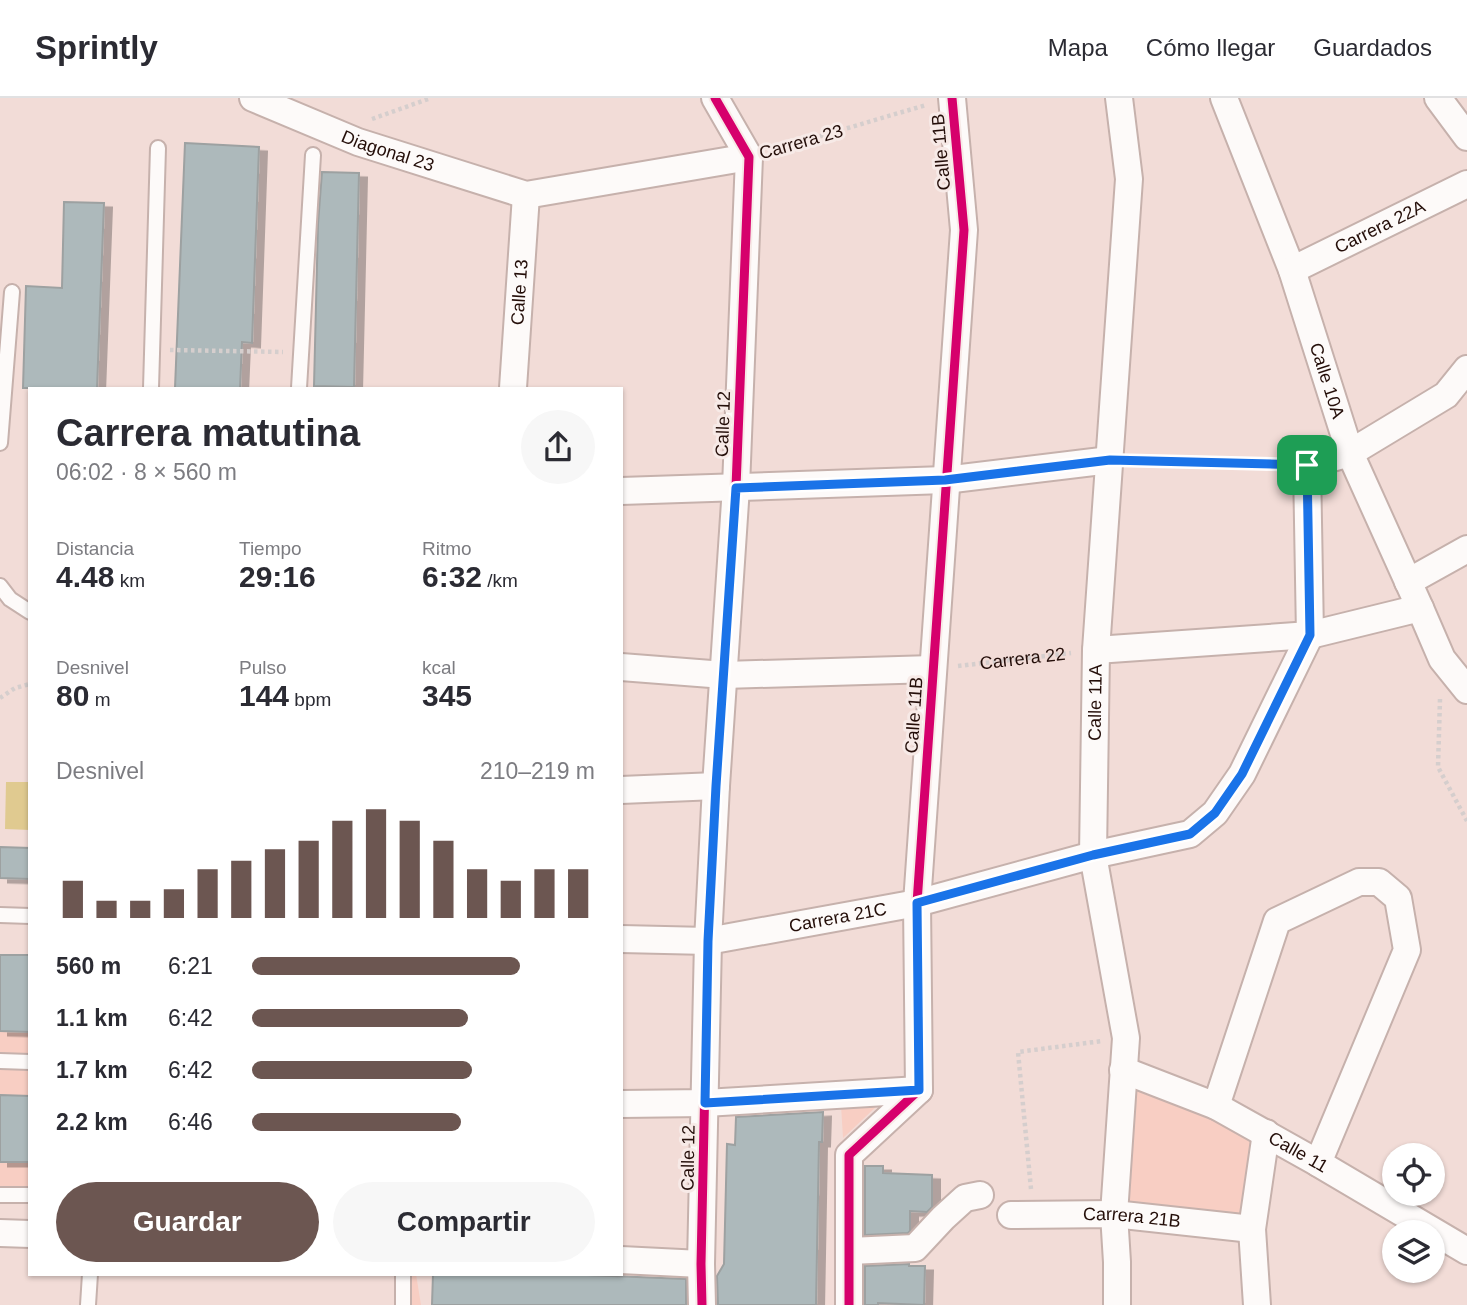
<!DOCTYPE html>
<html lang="es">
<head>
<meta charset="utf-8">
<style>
	body { margin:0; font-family:Helvetica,sans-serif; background:#f7f7f7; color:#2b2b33; height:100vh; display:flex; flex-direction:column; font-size:26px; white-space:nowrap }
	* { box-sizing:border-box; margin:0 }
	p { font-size:23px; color:#7c7c81 }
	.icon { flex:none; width:38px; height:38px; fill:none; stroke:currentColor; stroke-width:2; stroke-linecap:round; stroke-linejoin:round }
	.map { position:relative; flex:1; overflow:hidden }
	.side { position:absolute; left:28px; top:289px; width:595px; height:889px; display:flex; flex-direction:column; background:#fff; border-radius:0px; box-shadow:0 2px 5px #0004 }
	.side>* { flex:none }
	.buttons { position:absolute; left:1382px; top:1045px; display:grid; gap:14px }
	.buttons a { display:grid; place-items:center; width:63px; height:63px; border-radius:50%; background:#fff; box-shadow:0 2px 5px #0004; font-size:35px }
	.pin { position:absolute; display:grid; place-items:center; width:60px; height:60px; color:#fff; margin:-30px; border-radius:14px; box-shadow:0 4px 10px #0006 }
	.round { display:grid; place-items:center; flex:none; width:74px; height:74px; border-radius:37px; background:#f7f7f7 }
	.overview { display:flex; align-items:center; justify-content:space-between; height:119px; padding:0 28px }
	h1 { font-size:38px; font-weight:800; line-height:52px }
	.figures { display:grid; grid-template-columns:repeat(3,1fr); gap:10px; height:119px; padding:7px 28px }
	.figures div { display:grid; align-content:center }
	.figures b { font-size:30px; font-weight:800 }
	.figures small { font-size:19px; font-weight:400 }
	.figures p { font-size:19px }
	.chart { height:196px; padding:14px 28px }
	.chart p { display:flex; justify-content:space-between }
	.chart svg { width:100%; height:126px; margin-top:7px; stroke:#6c5651; stroke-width:6 }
	.cta { display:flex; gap:14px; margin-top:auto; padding:14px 28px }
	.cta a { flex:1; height:80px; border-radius:42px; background:#6c5651; color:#fff; font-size:28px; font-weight:800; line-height:80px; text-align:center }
	.cta a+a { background:#f7f7f7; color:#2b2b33 }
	ul { padding:0 28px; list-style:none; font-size:23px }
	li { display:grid; grid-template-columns:112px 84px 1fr; align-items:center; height:52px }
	li i { height:18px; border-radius:9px; background:#6c5651 }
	header { display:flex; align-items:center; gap:42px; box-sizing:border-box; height:98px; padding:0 35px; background:#fff; border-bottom:2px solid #e1e1e2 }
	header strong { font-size:33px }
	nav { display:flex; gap:38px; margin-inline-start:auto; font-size:24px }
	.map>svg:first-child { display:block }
</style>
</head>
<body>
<header>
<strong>Sprintly</strong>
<nav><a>Mapa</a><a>Cómo llegar</a><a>Guardados</a></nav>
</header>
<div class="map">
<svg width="1467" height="1207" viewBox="0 0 1467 1207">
	<defs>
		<filter id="shadow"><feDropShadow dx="8" dy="4.5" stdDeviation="0" flood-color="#0004"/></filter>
	</defs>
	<rect width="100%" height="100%" fill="#f2dcd7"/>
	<path fill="#f8cec3" d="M0,933H30V998L0,997Z
		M1123,972L1266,1035L1252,1131L1114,1116Z
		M880,1005L843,1040L841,1007Z
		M0,1064L30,1065V1097H0Z
		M403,1176H416L421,1207H403Z"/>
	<path fill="#e0ca90" d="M6,684H30V732L5,731Z"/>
	<path fill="#adb9bb" stroke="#9da1a1" stroke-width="2" filter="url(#shadow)" d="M185,45L259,49L252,245L242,244L240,290H175Z
		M322,74L359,75L354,289L314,288L318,126Z
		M64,104L104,105L97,290H23L26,188L62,190Z
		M0,749L30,750V781L0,780Z
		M0,857H30V934L0,933Z
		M0,997L30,998V1064H0Z
		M823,1014L822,1044H819L816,1207H718L717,1178L724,1166L727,1046L735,1047L736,1019Z
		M865,1068H883V1075L932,1077V1109L927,1114L910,1113V1133L908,1135L865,1137Z
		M909,1166V1168H925L924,1207L878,1205V1207H865V1168Z
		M433,1176H562L686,1181V1207H432Z"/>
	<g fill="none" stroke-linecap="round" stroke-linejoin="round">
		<defs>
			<path id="lane" d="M151,290L158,50
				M299,290L313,57
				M0,345L12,194
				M0,488L10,501L30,514
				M0,817L30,818
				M0,963L30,964
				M0,1097H30
				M403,1176V1207
				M88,1207L90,1176"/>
			<g id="street">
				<path id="s2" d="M253,0L358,44L526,97L749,59"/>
				<path id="s3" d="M1224,0L1292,172L1350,355L1420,510L1442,561L1467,592"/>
				<path d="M1438,0L1467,39"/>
				<path id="s4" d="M1292,172L1467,86"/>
				<path id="s5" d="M513,290L526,97"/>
				<path d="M621,393L945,382L1110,362"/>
				<path d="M1408,484L1467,451"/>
				<path d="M1096,552L1310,537L1420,510"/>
				<path d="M621,569L724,577L933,571"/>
				<path d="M621,692L716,688"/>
				<path id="s6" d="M621,841L708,843L917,805L1093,757L1190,736L1215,715L1242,676L1310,537L1307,367L1350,355L1446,297L1467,271"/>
				<path id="s7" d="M1123,972L1216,1008L1318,1065L1467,1153"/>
				<path d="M621,1006L705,1005L919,992"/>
				<path d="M1216,1008L1277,823L1359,784H1379L1398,800L1407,852L1318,1065"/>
				<path id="s8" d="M1011,1117L1114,1116L1252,1131"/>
				<path d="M0,1135L30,1136"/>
				<path d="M850,1153L915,1150L943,1120L965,1100L980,1097"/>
				<path d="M621,1162L701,1166"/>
				<path d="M702,1207L701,1166L708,843L716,688L736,389L749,59L715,0"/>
				<path d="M849,1207V1057L919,992L917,805L964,132L952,0"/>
				<path id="s9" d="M1117,1207V1164L1114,1116L1126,940L1093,757L1096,552L1129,81L1119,0"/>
				<path d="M1257,1207L1252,1131L1266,1035"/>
			</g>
		</defs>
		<use href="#lane" stroke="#c6b1ac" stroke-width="18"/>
		<use href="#street" stroke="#c6b1ac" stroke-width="30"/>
		<g stroke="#d5cecd" stroke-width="4.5" stroke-dasharray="3.5 3.5" stroke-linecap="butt">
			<path d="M372,21L431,0"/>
			<path d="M773,52L926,7"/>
			<path d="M170,252L283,254"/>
			<path d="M1135,362L1281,366"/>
			<path id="s1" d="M958,568L1071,555"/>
			<path d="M0,600L15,590L30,586"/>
			<path d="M1440,601L1438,669L1467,723"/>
			<path d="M1031,1091L1018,954L1102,943"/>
		</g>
		<use href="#lane" stroke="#fdfaf9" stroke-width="14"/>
		<use href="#street" stroke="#fdfaf9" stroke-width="26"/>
		<defs>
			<path id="cycleway" d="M702,1207L701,1166L708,843L716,688L736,389L749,59L715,0
				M849,1207V1057L919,992L917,805L964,132L952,0"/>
		</defs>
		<use href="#cycleway" stroke="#f7eae7" stroke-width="13"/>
		<use href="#cycleway" stroke="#d6006c" stroke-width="9"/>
	</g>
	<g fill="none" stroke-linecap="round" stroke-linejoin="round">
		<defs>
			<path id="route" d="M1110,362L1307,367L1310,537L1242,676L1215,715L1190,736L1093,757L917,805L919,992L705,1005L708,843L716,688L736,390L945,382Z"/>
		</defs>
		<use href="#route" stroke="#fff" stroke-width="14"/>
		<use href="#route" stroke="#1a73e8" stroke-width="9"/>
	</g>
	<g text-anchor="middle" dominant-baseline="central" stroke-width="6" stroke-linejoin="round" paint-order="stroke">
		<g font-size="18" fill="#240e09" stroke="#f7eae7">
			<text transform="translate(801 44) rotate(-16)">Carrera 23</text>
			<text stroke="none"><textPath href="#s2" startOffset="145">Diagonal 23</textPath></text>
			<text transform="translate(941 54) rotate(-95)">Calle 11B</text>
			<text stroke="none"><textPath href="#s4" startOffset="98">Carrera 22A</textPath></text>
			<text stroke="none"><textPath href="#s5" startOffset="96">Calle 13</textPath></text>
			<text stroke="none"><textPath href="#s3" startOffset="301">Calle 10A</textPath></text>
			<text transform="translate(723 326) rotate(-88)">Calle 12</text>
			<text stroke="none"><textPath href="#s1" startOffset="65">Carrera 22</textPath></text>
			<text stroke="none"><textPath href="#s9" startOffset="606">Calle 11A</textPath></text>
			<text transform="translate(914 617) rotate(-86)">Calle 11B</text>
			<text stroke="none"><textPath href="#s6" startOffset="219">Carrera 21C</textPath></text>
			<text stroke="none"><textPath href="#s7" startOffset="194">Calle 11</textPath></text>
			<text transform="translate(688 1060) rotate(-89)">Calle 12</text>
			<text stroke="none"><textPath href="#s8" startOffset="121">Carrera 21B</textPath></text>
		</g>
	</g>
</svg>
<div class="buttons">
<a><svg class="icon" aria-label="locate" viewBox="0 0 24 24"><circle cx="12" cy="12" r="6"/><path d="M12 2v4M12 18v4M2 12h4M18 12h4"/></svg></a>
<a><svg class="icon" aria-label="layers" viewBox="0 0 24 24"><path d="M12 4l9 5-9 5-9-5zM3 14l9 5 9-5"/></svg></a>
</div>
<div class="pin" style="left:1307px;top:367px;background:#1e9e55"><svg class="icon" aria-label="arrive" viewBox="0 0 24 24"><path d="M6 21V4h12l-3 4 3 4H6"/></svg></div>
<section class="side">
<div class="overview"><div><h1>Carrera matutina</h1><p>06:02 · 8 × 560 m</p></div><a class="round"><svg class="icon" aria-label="share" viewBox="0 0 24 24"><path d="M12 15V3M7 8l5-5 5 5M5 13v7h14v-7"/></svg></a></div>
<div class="figures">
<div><p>Distancia</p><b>4.48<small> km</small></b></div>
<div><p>Tiempo</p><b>29:16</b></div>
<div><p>Ritmo</p><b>6:32<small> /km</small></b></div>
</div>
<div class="figures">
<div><p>Desnivel</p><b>80<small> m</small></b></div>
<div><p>Pulso</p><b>144<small> bpm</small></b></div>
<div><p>kcal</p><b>345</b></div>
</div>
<div class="chart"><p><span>Desnivel</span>210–219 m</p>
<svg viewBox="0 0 160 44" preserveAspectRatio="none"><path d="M5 44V31M15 44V38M25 44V38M35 44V34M45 44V27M55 44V24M65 44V20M75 44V17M85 44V10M95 44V6M105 44V10M115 44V17M125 44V27M135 44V31M145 44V27M155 44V27"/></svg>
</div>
<ul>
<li><b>560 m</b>6:21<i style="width:78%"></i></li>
<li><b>1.1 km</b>6:42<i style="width:63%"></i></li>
<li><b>1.7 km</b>6:42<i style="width:64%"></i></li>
<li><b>2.2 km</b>6:46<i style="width:61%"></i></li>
</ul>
<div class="cta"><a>Guardar</a><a>Compartir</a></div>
</section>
</div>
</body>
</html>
